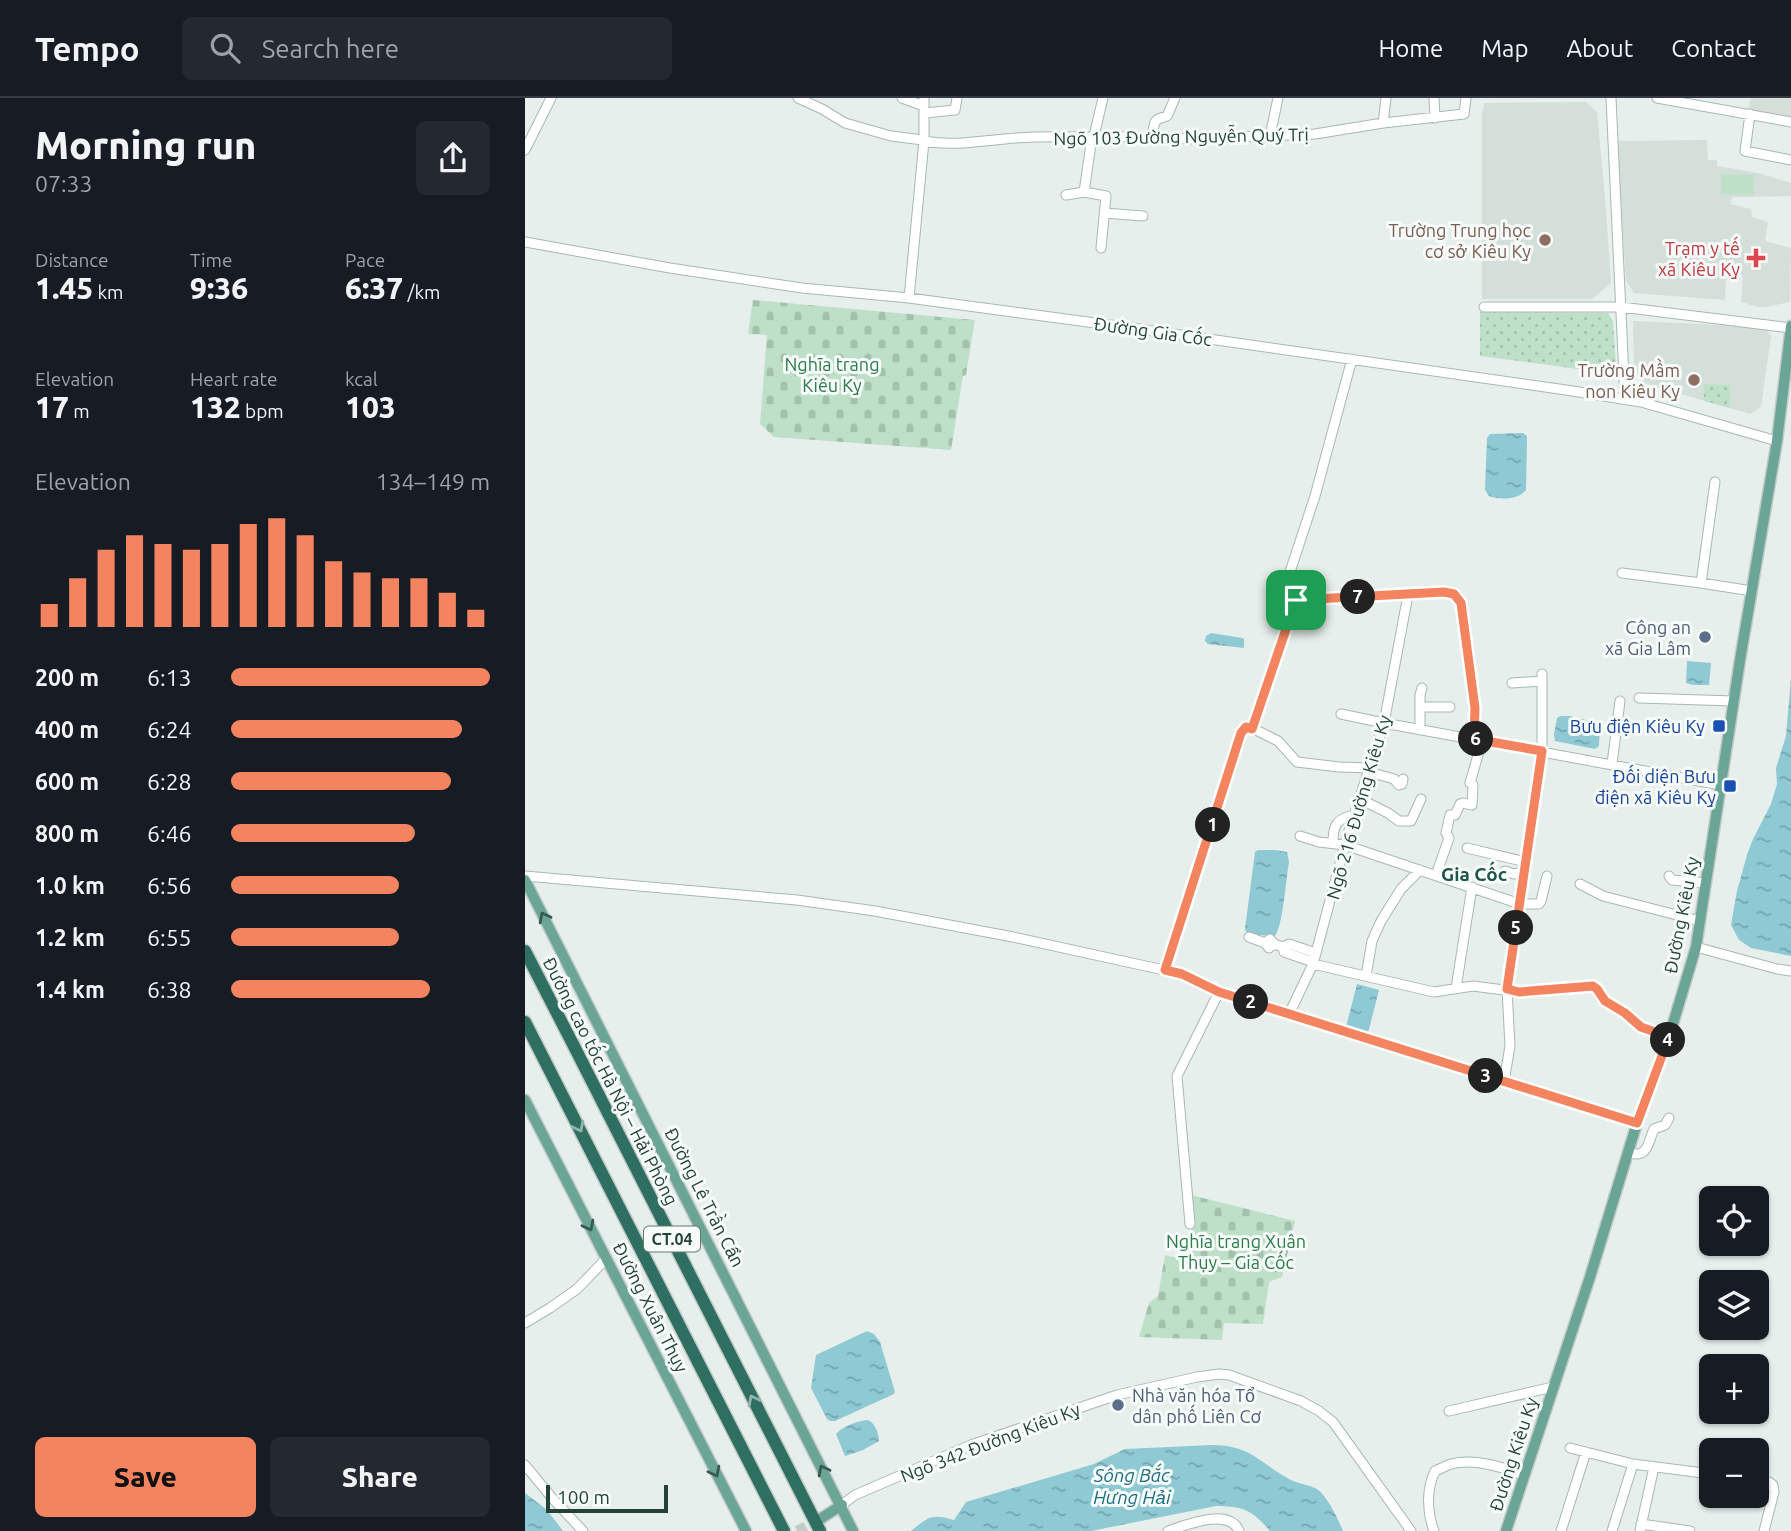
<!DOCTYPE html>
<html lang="en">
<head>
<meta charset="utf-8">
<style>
	body { margin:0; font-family:Ubuntu,sans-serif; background:#242831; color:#f1f3f6; height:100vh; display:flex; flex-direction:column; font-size:26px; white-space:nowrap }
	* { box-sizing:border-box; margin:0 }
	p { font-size:23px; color:#9ea1a6 }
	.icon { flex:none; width:38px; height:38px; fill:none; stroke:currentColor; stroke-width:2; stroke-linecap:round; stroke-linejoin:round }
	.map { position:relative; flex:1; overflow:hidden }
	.sheet { display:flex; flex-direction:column; background:#171b24; width:525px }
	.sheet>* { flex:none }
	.buttons { position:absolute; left:1174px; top:1088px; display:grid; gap:14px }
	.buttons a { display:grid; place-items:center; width:70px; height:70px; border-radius:10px; background:#171b24; box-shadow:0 2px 5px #0004; font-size:35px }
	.scale { position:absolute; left:21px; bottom:18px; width:122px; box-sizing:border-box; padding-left:7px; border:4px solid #24423a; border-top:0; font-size:19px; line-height:24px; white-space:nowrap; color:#24423a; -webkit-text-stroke:5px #f7fbf9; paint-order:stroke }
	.pin { position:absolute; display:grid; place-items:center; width:60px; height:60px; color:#fff; margin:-30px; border-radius:14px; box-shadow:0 4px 10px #0006 }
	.km { position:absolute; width:35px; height:35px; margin:-18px; border-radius:50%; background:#222; color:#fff; font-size:19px; line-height:35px; text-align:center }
	.round { display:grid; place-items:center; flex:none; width:74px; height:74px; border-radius:10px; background:#242831 }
	.summary { display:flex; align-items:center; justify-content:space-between; height:119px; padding:0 35px }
	h1 { font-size:38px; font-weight:800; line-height:52px }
	.stats { display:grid; grid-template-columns:repeat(3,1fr); gap:10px; height:119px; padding:7px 35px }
	.stats div { display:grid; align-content:center }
	.stats b { font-size:30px; font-weight:800 }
	.stats small { font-size:19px; font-weight:400 }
	.stats p { font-size:19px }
	.chart { height:196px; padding:14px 35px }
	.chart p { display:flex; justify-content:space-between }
	.chart svg { width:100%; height:126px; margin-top:7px; stroke:#f4845f; stroke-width:6 }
	.cta { display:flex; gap:14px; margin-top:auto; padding:14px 35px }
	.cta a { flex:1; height:80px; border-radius:10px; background:#f4845f; color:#111; font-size:28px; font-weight:800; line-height:80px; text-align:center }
	.cta a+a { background:#242831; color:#f1f3f6 }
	ul { padding:0 35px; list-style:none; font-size:23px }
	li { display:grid; grid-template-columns:112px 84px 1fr; align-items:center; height:52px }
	li i { height:18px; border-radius:9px; background:#f4845f }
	header { display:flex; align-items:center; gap:42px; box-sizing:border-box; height:98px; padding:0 35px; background:#171b24; border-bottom:2px solid #363941 }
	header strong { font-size:33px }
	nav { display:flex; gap:38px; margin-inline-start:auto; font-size:24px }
	.search { width:490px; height:63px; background:#242831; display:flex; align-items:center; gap:18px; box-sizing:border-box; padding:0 24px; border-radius:10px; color:#9ea1a6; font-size:26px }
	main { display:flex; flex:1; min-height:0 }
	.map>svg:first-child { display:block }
</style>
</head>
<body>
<header>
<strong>Tempo</strong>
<div class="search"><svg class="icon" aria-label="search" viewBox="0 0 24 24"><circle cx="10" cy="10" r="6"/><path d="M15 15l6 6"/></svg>Search here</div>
<nav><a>Home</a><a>Map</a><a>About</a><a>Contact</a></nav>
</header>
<main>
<section class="sheet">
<div class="summary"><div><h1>Morning run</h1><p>07:33</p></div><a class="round"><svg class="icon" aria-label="share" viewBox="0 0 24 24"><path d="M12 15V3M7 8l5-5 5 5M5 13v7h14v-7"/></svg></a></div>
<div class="stats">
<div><p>Distance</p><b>1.45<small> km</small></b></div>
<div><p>Time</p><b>9:36</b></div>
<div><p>Pace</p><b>6:37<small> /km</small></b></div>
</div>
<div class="stats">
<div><p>Elevation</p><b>17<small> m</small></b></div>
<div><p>Heart rate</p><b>132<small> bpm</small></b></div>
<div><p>kcal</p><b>103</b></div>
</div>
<div class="chart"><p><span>Elevation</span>134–149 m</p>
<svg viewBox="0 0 160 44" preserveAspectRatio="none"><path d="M5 44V36M15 44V27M25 44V17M35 44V12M45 44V15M55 44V17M65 44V15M75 44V8M85 44V6M95 44V12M105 44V21M115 44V25M125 44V27M135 44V27M145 44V32M155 44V38"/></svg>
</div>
<ul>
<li><b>200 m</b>6:13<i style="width:100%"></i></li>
<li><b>400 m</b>6:24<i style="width:89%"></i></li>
<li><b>600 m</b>6:28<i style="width:85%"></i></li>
<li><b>800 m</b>6:46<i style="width:71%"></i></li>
<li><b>1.0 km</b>6:56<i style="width:65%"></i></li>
<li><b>1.2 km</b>6:55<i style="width:65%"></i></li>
<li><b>1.4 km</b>6:38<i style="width:77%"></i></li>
</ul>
<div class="cta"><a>Save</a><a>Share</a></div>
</section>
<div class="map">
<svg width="1266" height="1433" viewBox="0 0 1266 1433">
	<defs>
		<pattern id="green-dots" width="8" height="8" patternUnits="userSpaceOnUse" patternTransform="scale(1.75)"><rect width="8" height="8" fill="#bfe0c8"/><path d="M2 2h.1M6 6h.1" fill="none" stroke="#a4c1ad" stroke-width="1.8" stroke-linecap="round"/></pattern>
		<pattern id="cemetery-stones" width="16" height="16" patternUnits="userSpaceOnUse" patternTransform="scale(1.75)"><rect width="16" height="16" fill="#bfe0c8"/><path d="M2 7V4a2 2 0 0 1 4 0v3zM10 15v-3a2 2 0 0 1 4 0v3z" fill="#a4c1ad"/></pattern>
		<pattern id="water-ripples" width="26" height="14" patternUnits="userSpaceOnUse" patternTransform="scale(1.75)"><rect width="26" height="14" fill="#8ec9d4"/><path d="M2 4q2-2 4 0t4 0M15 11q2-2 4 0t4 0" fill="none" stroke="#74a5ad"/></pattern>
	</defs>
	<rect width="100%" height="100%" fill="#e6efeb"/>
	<path fill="#d4dfda" d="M1226,0H1266V21L1223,12Z
		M1061,4L1072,14L1080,99L1086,185L1067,201H957V14L960,5Z
		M1182,42L1183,62H1192V68L1233,75L1266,85V98L1207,99L1205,106L1226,111L1227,119L1243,124L1240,143L1266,150L1265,204L1241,209H1233L1216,204L1218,177H1201L1200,202L1109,195L1101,183L1092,43Z
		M1108,223L1239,229L1246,238L1236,309L1225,316L1118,285L1116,280L1109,273Z"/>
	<path fill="url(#green-dots)" d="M955,214L1083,215L1088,223L1091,268L1083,275L955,258Z
		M1179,286L1205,287V310L1179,303Z"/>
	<path fill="url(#cemetery-stones)" d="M228,202L450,222L441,277L438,278L426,352L249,339L235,326L242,237L223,236Z
		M666,1097L770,1123L757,1179L744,1184L738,1226L699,1225L697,1242L614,1239L624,1205L633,1198L640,1157C650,1160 657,1163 667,1158Z"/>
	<path fill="#bfe0c8" d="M1196,76L1229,77L1228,97L1196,96Z"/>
	<path fill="url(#water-ripples)" d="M998,335L1002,338V342L1001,392C993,402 975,402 964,398L960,392L962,340L965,336Z
		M686,535L717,540L719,541V550L683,546L680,543L681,538Z
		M1162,563L1186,565L1184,587H1168L1161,585Z
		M1266,580V858L1226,850L1214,842L1206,827L1212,793L1222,757L1228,741L1246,706L1252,686L1251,670L1261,638Z
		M1036,618H1045L1072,625L1075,628L1074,648L1070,651L1030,643L1029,636L1032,620Z
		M733,752H750L762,754L764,764C761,781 758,827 750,838L734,837L722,835L720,831L730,754Z
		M832,886L854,892L843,935L821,929Z
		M342,1233L349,1236L355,1244L370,1294L369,1296L310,1323H305L302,1321L286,1290L291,1257Z
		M343,1322C350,1325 354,1336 354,1343L338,1352L320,1358L311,1336C318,1328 332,1323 343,1322Z
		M687,1347C727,1347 735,1366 766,1382C774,1386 785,1387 792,1391C803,1399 813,1421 818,1433H745C727,1412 718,1408 691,1408L566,1433H386C403,1419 407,1415 429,1422L441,1404L569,1366L600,1351Z
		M0,1395L22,1412L38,1433H0Z"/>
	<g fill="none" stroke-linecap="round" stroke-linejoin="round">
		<path stroke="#bfccc8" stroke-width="10" stroke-dasharray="10 5" stroke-linecap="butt" d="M272,1433L295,1421"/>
		<defs>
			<path id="minor" d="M273,0L297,11L320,25L366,38L398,42
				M377,0L399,8
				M909,0L910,20
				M1086,0L1100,301
				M1132,0L1266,24
				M399,15L430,12L432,0
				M1225,16L1220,53L1266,62
				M858,25L861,0
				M569,38L578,0
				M745,38L753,0
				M567,39L559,94L581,98L576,150
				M626,40L630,24L633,21L642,18L650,0
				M399,43C430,49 459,42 491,40C516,38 542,39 567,39L569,38L668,41L790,36L858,25L939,16L941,0
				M0,52L26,0
				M541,97L559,94
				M579,115L618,118
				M0,144L145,170L277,190L384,200L593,228L1041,292L1116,304L1252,343
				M384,200L399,43V0
				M959,209H1096L1266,230
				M827,261L790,398L761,486L760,496L763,500L768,502L919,494L929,496L936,505L950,609L949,641
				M1190,384L1176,485L1227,493
				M1097,475L1176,485
				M987,585L1017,583
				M1114,600L1209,603
				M895,609H925
				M816,616L859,625L1196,687
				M727,630L771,502
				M895,632V597L897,590
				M1087,666L1095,603
				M844,674L869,681L874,687L877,686L878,681
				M835,701L863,715L874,723H886L896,701
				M775,738L794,744L820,747L995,806H1014L1016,803L1022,778
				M808,745C808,727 811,721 829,717
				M942,750L1001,764
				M980,773L989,776L999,774
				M911,777L924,740L921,735L925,717H930L935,706L938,705L947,707L948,687L945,685L957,643
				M0,778L272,802L350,813L488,839L657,876L694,894L1112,1025
				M1144,778L1147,782L1181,785
				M1055,786L1078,798L1175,823
				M724,839L740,845
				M749,846L744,850L740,845L745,841L749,846L758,849L759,854L788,864
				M758,849L764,846L791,855
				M1171,849L1252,871L1266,873
				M788,866L909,894L948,888L994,894L1068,888L1072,891L1080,903L1100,915L1116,929L1144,939
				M640,872L719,630H727L753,643L772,664L814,669L845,670
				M841,878L847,843L856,823L876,791L895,772
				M931,890L947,789
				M764,916L788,866L822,739L859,625L883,497
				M979,984L985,948L982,891L1017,653V576
				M1103,1055C1124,1060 1122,1046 1129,1031L1140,1027L1144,1020
				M665,1126L652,978L694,894
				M0,1225L25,1210L52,1191L81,1161
				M924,1313L1028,1289
				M1045,1350L1108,1366
				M0,1367L28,1401L58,1433
				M1232,1381L1244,1384L1248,1387L1249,1394L1239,1433
				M317,1407L330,1397L446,1347L592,1297L672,1279L694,1276L704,1277L776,1303L794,1313L808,1324L886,1433
				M1116,1426L1165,1433
				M643,1433C661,1427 704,1409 714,1433
				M909,1433C902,1414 901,1392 910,1373C915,1371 920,1368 926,1366C949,1360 977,1369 999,1377
				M1036,1433L1061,1354
				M1087,1433L1108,1366L1186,1376
				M1115,1433L1129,1369"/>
			<path id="major" d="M0,782L328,1433
				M0,1002L221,1433
				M295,1421L317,1407
				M981,1433L1065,1179L1112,1025L1144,939L1171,849L1215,562L1252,343L1266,228"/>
			<path id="highway" d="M0,853L52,954L295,1433
				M0,924L259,1433"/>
		</defs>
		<use href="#minor" stroke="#a8b8b2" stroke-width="11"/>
		<use href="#major" stroke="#c2cac8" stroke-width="13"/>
		<use href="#highway" stroke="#c2cac8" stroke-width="15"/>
		<use href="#minor" stroke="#fff" stroke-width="9"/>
		<use href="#major" stroke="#6aa596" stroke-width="10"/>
		<use href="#highway" stroke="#2f6f62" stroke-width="12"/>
	</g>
	<defs><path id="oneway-chevron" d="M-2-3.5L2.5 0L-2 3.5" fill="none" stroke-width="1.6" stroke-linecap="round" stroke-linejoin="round" transform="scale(1.75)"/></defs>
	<g stroke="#365b51">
		<use href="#oneway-chevron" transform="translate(19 819) rotate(-117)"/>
		<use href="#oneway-chevron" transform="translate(64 1128) rotate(63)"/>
		<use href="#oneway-chevron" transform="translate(298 1372) rotate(-117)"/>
		<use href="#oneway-chevron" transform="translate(190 1374) rotate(63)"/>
	</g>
	<g stroke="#93b5ae">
		<use href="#oneway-chevron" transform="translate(54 1029) rotate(63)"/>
		<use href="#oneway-chevron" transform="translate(228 1302) rotate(-117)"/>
	</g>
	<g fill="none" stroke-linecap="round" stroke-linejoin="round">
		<defs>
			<path id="route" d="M919,494L929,496L936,505L950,610L949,641L1017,653L982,891L994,894L1068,888L1072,891L1080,903L1100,915L1116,929L1144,939L1112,1025L694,894L657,876L640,872L716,635L721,629L727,631L771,502Z"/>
		</defs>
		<use href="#route" stroke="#fff" stroke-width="14"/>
		<use href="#route" stroke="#f4845f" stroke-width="9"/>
	</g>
	<g fill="#8d6e63" stroke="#f7fbf9" stroke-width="2.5">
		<circle cx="1020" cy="142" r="7"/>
		<circle cx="1169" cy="282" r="7"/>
	</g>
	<path fill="#e0444e" stroke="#f7fbf9" stroke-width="2.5" d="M1227.5 149.5h7v7h7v7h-7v7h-7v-7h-7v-7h7z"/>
	<g fill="#5c6f8a" stroke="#f7fbf9" stroke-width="2.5">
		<circle cx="1180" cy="539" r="7"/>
		<circle cx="593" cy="1307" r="7"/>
	</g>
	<g fill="#1a4fb4" stroke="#f7fbf9" stroke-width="2.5">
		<rect x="1187" y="621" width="14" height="14" rx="3.5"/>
		<rect x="1198" y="681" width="14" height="14" rx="3.5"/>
	</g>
	<g text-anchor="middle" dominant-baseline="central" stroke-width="6" stroke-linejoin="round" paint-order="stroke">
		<rect fill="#f7fbf9" stroke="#637a73" stroke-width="2" x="119" y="1128.5" width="56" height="25" rx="5"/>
		<g font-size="16" font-weight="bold" fill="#24423a">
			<text x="147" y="1141">CT.04</text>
		</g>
		<g font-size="18" fill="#24423a" stroke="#f7fbf9">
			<text transform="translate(656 38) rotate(-1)">Ngõ 103 Đường Nguyễn Quý Trị</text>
			<text transform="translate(628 233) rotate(8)">Đường Gia Cốc</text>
			<text transform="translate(833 709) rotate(-74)">Ngõ 216 Đường Kiêu Kỵ</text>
			<text transform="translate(1156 817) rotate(-79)">Đường Kiêu Kỵ</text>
			<text transform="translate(86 983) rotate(63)">Đường cao tốc Hà Nội – Hải Phòng</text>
			<text transform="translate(180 1099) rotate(63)">Đường Lê Trần Cẩn</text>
			<text transform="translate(126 1209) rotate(63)">Đường Xuân Thụy</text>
			<text transform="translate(465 1344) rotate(-21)">Ngõ 342 Đường Kiêu Kỵ</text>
			<text transform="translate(988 1356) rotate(-72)">Đường Kiêu Kỵ</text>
		</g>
		<g font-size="18" fill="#785e54" stroke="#f7fbf9" text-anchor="end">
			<text x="1006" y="132">Trường Trung học<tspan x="1006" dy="21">cơ sở Kiêu Kỵ</tspan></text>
			<text x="1155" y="272">Trường Mầm<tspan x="1155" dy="21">non Kiêu Kỵ</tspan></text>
		</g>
		<g font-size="18" fill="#be3a42" stroke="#f7fbf9" text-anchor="end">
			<text x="1215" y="150">Trạm y tế<tspan x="1215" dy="21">xã Kiêu Kỵ</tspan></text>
		</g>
		<g font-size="18" fill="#2d7a4b" stroke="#f7fbf9">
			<text x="307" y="266">Nghĩa trang<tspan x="307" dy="21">Kiêu Kỵ</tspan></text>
			<text x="711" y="1143">Nghĩa trang Xuân<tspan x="711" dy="21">Thụy – Gia Cốc</tspan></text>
		</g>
		<g font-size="18" fill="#4e5e75" stroke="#f7fbf9" text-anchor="end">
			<text x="1166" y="529">Công an<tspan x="1166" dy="21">xã Gia Lâm</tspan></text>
			<text x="607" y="1297" text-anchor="start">Nhà văn hóa Tổ<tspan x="607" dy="21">dân phố Liên Cơ</tspan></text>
		</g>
		<g font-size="18" fill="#164399" stroke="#f7fbf9" text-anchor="end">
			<text x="1180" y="628">Bưu điện Kiêu Kỵ</text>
			<text x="1191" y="678">Đối diện Bưu<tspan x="1191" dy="21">điện xã Kiêu Kỵ</tspan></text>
		</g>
		<g font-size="19" font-weight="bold" fill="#1f5548" stroke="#f7fbf9">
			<text x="949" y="776">Gia Cốc</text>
		</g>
		<g font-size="19" font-style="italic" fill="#1c6f80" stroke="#f7fbf9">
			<text x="607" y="1377">Sông Bắc<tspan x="607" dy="22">Hưng Hải</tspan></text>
		</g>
	</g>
</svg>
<div class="buttons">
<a><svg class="icon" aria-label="locate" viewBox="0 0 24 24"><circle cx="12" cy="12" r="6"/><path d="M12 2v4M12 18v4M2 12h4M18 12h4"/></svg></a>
<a><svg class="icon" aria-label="layers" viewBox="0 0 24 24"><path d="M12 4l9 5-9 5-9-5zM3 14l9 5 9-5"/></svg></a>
<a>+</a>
<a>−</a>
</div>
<div class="scale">100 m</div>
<div class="pin" style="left:771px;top:502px;background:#1e9e55"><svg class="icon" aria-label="arrive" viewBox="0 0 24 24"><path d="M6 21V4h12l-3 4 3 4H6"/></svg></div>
<b class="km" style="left:688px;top:727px">1</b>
<b class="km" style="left:726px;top:904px">2</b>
<b class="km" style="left:961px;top:978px">3</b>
<b class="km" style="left:1143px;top:942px">4</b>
<b class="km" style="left:991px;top:830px">5</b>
<b class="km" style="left:951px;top:641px">6</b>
<b class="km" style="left:833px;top:499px">7</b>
</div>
</main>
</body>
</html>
